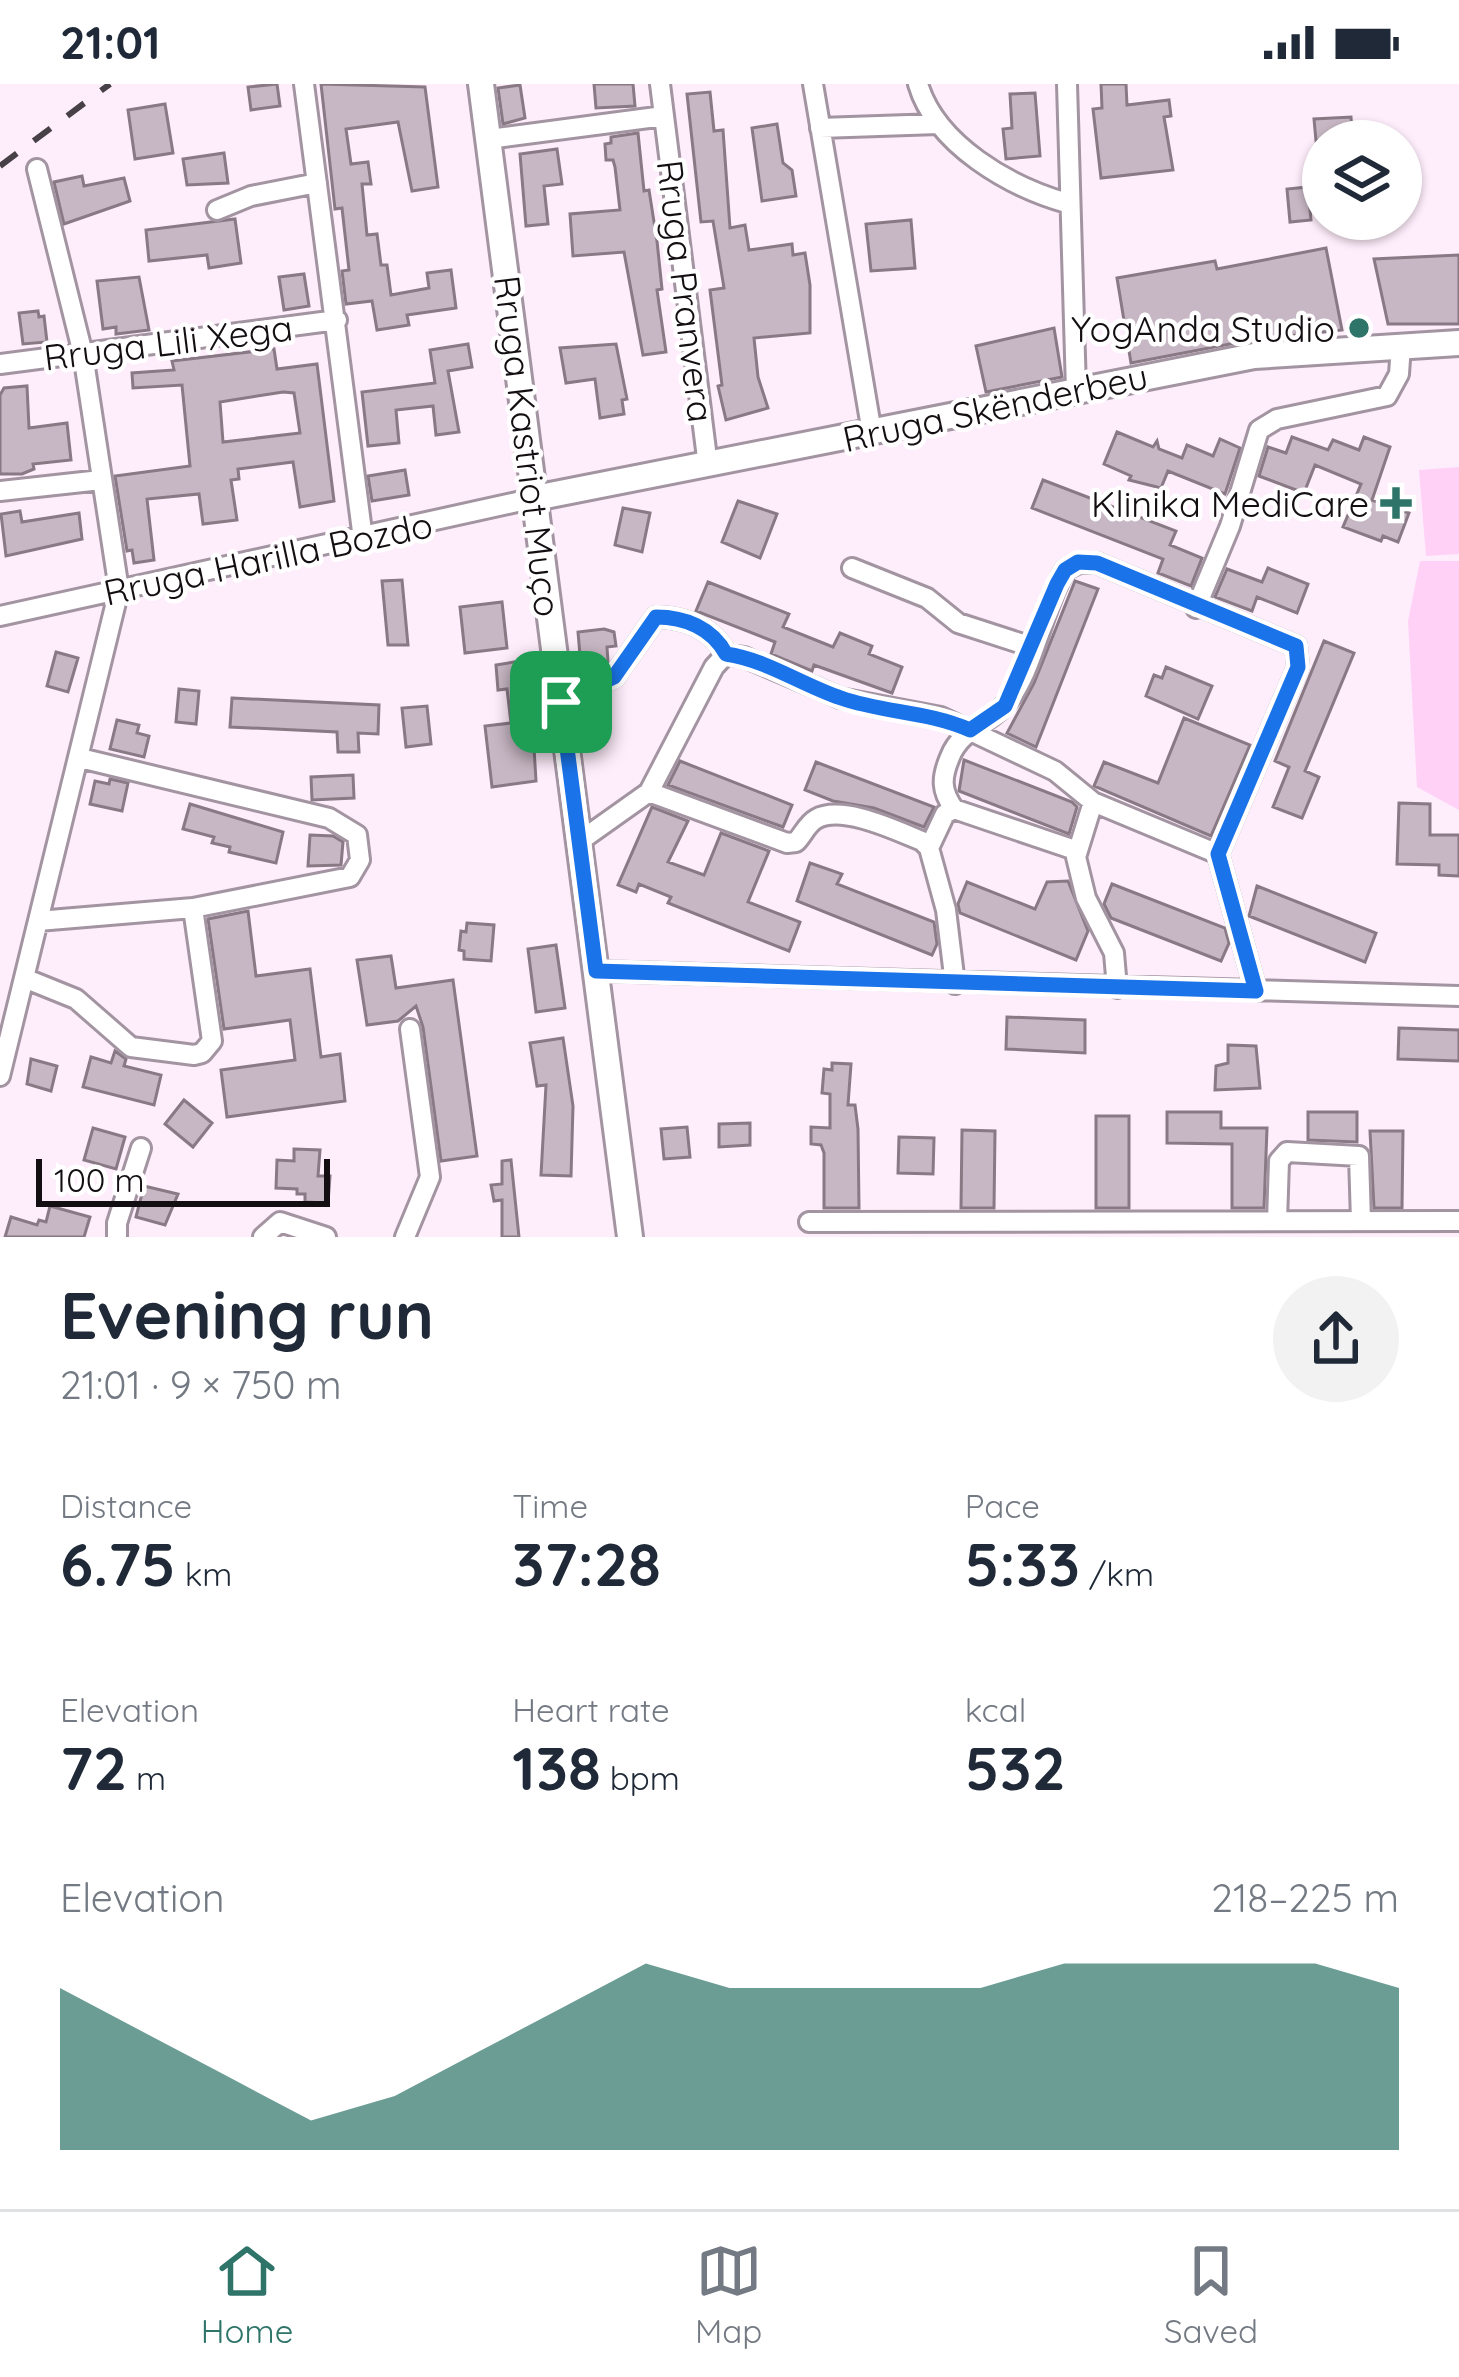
<!DOCTYPE html>
<html lang="en">
<head>
<meta charset="utf-8">
<style>
	body { margin:0; font-family:Quicksand,sans-serif; background:#f2f2f3; color:#1f2937; height:100vh; display:flex; flex-direction:column; font-size:45px; white-space:nowrap }
	* { box-sizing:border-box; margin:0 }
	p { font-size:39px; color:#747a83 }
	.icon { flex:none; width:66px; height:66px; fill:none; stroke:currentColor; stroke-width:2; stroke-linecap:round; stroke-linejoin:round }
	.map { position:relative; height:1153px; overflow:hidden }
	.sheet { display:flex; flex-direction:column; background:#fff; flex:1 }
	.sheet>* { flex:none }
	.fabs { position:absolute; left:1302px; top:36px; display:grid; gap:24px }
	.fabs a { display:grid; place-items:center; width:120px; height:120px; border-radius:50%; background:#fff; box-shadow:0 3px 9px #0004; font-size:60px }
	.scale { position:absolute; left:36px; bottom:30px; width:294px; box-sizing:border-box; padding-left:12px; border:6px solid #130e12; border-top:0; font-size:33px; line-height:42px; white-space:nowrap; color:#130e12; -webkit-text-stroke:9px #fff; paint-order:stroke }
	.pin { position:absolute; display:grid; place-items:center; width:102px; height:102px; color:#fff; margin:-51px; border-radius:24px; box-shadow:0 6px 18px #0006 }
	.round { display:grid; place-items:center; flex:none; width:126px; height:126px; border-radius:63px; background:#f2f2f3 }
	.summary { display:flex; align-items:center; justify-content:space-between; height:204px; padding:0 60px }
	h1 { font-size:66px; font-weight:800; line-height:90px }
	.metrics { display:grid; grid-template-columns:repeat(3,1fr); gap:18px; height:204px; padding:12px 60px }
	.metrics div { display:grid; align-content:center }
	.metrics b { font-size:60px; font-weight:800 }
	.metrics small { font-size:33px; font-weight:400 }
	.metrics p { font-size:33px }
	.chart { height:336px; padding:24px 60px }
	.chart p { display:flex; justify-content:space-between }
	.chart svg { width:100%; height:216px; margin-top:12px; fill:#2e7469; opacity:.7 }
	.status { display:flex; justify-content:space-between; align-items:center; height:84px; padding:0 60px; background:#fff; direction:ltr }
	.status svg { height:33px; fill:currentColor }
	.dock { display:flex; justify-content:space-around; align-items:center; height:168px; border-top:3px solid #e0e1e3; background:#fff; font-size:33px; color:#747a83 }
	.dock a { display:grid; justify-items:center; gap:6px }
	.dock .selected { color:#2e7469 }
	.map>svg:first-child { display:block }
</style>
</head>
<body>
<div class="status"><b>21:01</b><svg viewBox="0 0 49 12"><path d="M0 12V9h3v3zM5 12V6h3v6zM10 12V3h3v9zM15 12V0h3v12zM26 1h20v11H26zM47 4h2v5h-2z"/></svg></div>
<div class="map">
<svg width="1459" height="1153" viewBox="0 0 1459 1153">
	<rect width="100%" height="100%" fill="#feedfb"/>
	<path fill="#ffd1f7" d="M1459,383V470L1426,472L1419,386Z
		M1420,477H1459V726L1417,703L1408,537Z"/>
	<path fill="#c7b7c4" stroke="#887985" stroke-width="3" fill-rule="evenodd" d="M277,0L280,22L251,26L248,3Z
		M321,0L425,3L438,103L412,107L398,38L346,45L351,80L368,78L371,100H362L367,151L377,150L381,181H387L391,211L429,204L427,189L451,186L456,224L407,231L409,241L377,246L372,217L346,220L342,187L349,186L342,124L335,125Z
		M594,0H633L635,22L596,24Z
		M1101,0H1126L1127,21L1169,16L1171,32L1164,33L1173,86L1101,94L1093,25L1102,24Z
		M520,1L525,34L503,40L498,4Z
		M710,8L714,47L723,46L730,144L745,141L749,166L792,160L793,171L805,169L810,201V249L754,254L758,293L768,324L726,336L718,302L722,301L710,206L724,204L713,137L701,138L687,10Z
		M1035,9L1040,72L1006,75L1003,45L1012,44L1010,10Z
		M165,20L173,69L135,75L128,26Z
		M1351,33L1353,57H1316L1314,35Z
		M777,40L783,79L792,86L796,112L762,117L752,44Z
		M638,49L644,107L649,106L657,157L662,205L657,206L666,268L643,271L624,168L573,172L570,130L620,126L615,83L613,76H606L605,60L611,59V53Z
		M557,65L562,100L544,102L548,140L526,142L520,70Z
		M224,69L228,99L187,101L183,75Z
		M82,92L84,102L124,94L130,117L64,140L54,98Z
		M1308,103L1311,136L1290,138L1287,105Z
		M235,135L241,179L209,184L207,171L149,177L146,146Z
		M911,136L915,184L871,187L866,140Z
		M1326,164L1342,246L1251,256L1131,279L1117,194L1215,177L1217,185Z
		M1459,171V240H1388L1374,175Z
		M304,190L309,222L284,226L279,193Z
		M139,193L149,246L116,250V243L103,245L97,197Z
		M38,227L39,233L44,232L47,258L23,260L19,229Z
		M1054,244L1062,293L986,308L976,262Z
		M468,260L472,283L448,287L459,348L436,351L433,322L396,326L399,359L368,362L362,308L435,299L430,266Z
		M616,260L627,315L622,316L624,330L600,334L595,295L566,299L560,264Z
		M274,265L277,285L317,280L334,417L300,423L293,378L238,385L239,395L231,396L237,436L203,440L199,410L147,415L154,476L134,479L132,466L127,467L115,392L190,382L182,301L133,304L132,289L174,286L172,277ZM283,308L294,309L300,349L223,358L220,318Z
		M27,302L29,344L67,339L71,376L33,380L34,385L22,390H0V311L4,304Z
		M1117,348L1153,363L1157,357L1159,365L1182,374L1187,361L1213,372L1220,355L1240,364L1225,410L1168,387L1161,404L1129,396L1131,392L1104,380Z
		M1292,353L1328,366L1333,356L1359,366L1364,353L1390,363L1372,416L1409,429L1398,458L1383,452L1381,457L1343,443L1361,400L1315,381L1304,409L1259,392L1268,363L1286,369Z
		M405,386L409,411L372,417L368,392Z
		M1043,396L1176,447L1170,461L1202,474L1191,502L1158,489L1163,475L1032,424Z
		M738,417L777,430L760,474L722,458Z
		M623,424L650,429L642,468L615,461Z
		M20,427L22,438L79,429L82,455L6,472L1,430Z
		M1268,484L1308,500L1297,529L1257,513L1252,527L1215,513L1227,485L1262,498Z
		M402,496L408,561H388L382,497Z
		M1075,497L1098,505L1036,663L1007,649L1034,599Z
		M708,498L789,530L783,543L833,563L840,549L872,562L869,570L902,583L892,609L814,581L812,587L771,570L775,558L696,527Z
		M502,518L507,564L465,569L460,523Z
		M604,545L614,548L616,562L607,563L608,578L581,583L578,548Z
		M1324,557L1354,569L1305,687L1319,693L1302,734L1273,723L1289,683L1275,677Z
		M56,568L78,574L68,608L47,602Z
		M514,578L526,605L542,603L545,629L532,630L536,697L492,703L485,642L511,639L507,605L498,606L496,581Z
		M1166,583L1212,602L1198,635L1146,612L1154,591L1162,594Z
		M179,605L199,607L196,640L176,638Z
		M232,614L379,621L378,650L358,649L359,668H338L337,648L230,643Z
		M427,622L431,660L406,663L402,624Z
		M1184,634L1250,661L1211,752L1094,702L1104,678L1158,699Z
		M117,636L139,641L137,649L149,652L144,673L110,665Z
		M964,676L1072,718L1077,723L1069,750L959,707Z
		M680,677L792,721L783,743L668,701Z
		M816,678L934,723L924,743L874,724L833,717L805,706Z
		M353,691L354,714L312,716L311,693Z
		M110,695L128,699L122,727L90,720L95,697L109,700Z
		M1399,719L1430,720V751H1459V792L1439,791V781L1397,780Z
		M190,720L283,748L276,779L229,768L230,763L212,759L214,753L183,745Z
		M652,723L688,737L668,778L704,791L721,749L769,767L748,818L800,838L789,867L668,819L671,813L639,800L636,808L618,801Z
		M310,751L333,752L343,758L341,781L308,782Z
		M810,779L842,790L837,800L934,838L937,860L932,871L797,817Z
		M1068,797L1088,847L1076,876L960,829L958,820L967,798L1035,825L1047,798Z
		M1112,800L1225,844L1229,859L1221,877L1111,834L1104,820Z
		M1257,802L1376,849L1365,878L1249,832Z
		M248,827L256,892L310,885L321,973L340,970L345,1017L227,1033L221,986L295,976L290,936L224,945L208,835Z
		M467,839L494,841L491,877L464,875V867L459,866L461,847L466,848Z
		M556,861L565,924L536,928L528,865Z
		M391,872L396,904L453,896L477,1072L441,1077L423,943L416,922L398,937L367,941L357,876Z
		M1007,933L1085,936V969L1006,965Z
		M1399,944L1459,946V977L1398,975Z
		M563,954L573,1022L571,1092L541,1091L546,1001L537,1002L530,959Z
		M1228,961L1256,962L1260,1004L1215,1006L1216,982L1228,979Z
		M115,967L126,975L124,982L161,991L154,1021L83,1003L91,973L111,979Z
		M31,975L57,982L51,1007L27,1000Z
		M832,979L851,980L848,1021H855L858,1045L859,1124H824V1069L821,1061L811,1060V1043L830,1044V1010L822,1009L824,985L832,986Z
		M184,1016L212,1039L193,1063L165,1040Z
		M1167,1028H1221V1044H1267L1264,1124H1232V1060L1167,1059Z
		M1308,1028H1357V1058L1308,1056Z
		M1096,1032H1129V1124H1096Z
		M750,1039V1061L719,1063V1040Z
		M687,1043L690,1073L664,1075L661,1045Z
		M93,1044L125,1053L116,1085L84,1076Z
		M962,1046L995,1047L994,1124H961Z
		M1370,1047H1403L1402,1124H1374Z
		M899,1053L934,1054L933,1090L898,1089Z
		M294,1065L320,1066L318,1092H330L328,1119L305,1118V1110H297V1105L276,1104L277,1076L294,1077Z
		M511,1076L519,1153H502V1116L494,1117L491,1101L502,1100V1077Z
		M144,1102L178,1110L165,1141L136,1133Z
		M50,1122L90,1133L84,1153H5L11,1133L37,1141L39,1136L46,1138Z"/>
	<g fill="none" stroke-linecap="round" stroke-linejoin="round">
		<defs>
			<path id="minor" d="M304,0L363,455
				M660,0L708,382
				M813,0L872,349
				M918,0C936,61 1010,103 1067,119
				M1067,0L1076,306
				M820,44L938,40
				M489,55L664,32
				M217,126L251,112L317,99
				M0,280L337,236
				M0,407L101,396
				M852,484L927,514L958,539L1032,563
				M1196,524L1230,442L1259,346L1277,335L1387,312L1399,290L1401,261
				M0,532L535,414
				M561,618L614,593L656,533C685,533 712,544 726,570
				M80,674L329,734L357,751L360,776L350,793L193,824
				M649,708L787,759L796,758C803,751 807,740 816,735C842,720 897,747 922,757L929,764L946,826L955,900
				M1093,718L1076,773L1086,814L1114,869L1117,904
				M954,725C941,707 941,694 950,673C960,647 985,641 1003,623C1033,592 1042,524 1065,486L1079,479H1097L1296,562L1298,583L1218,770
				M580,757L649,708L714,583L726,570L744,573L840,614L941,633L1055,687L1093,718L1218,770
				M929,764L945,730L954,725L1075,766
				M1218,770L1256,907
				M596,887L1459,912
				M24,894L76,915L131,963L194,971L202,969L212,957L193,824L38,837
				M0,992L119,506L83,270L37,85
				M1277,1137L1279,1077L1287,1068L1359,1072L1361,1137
				M809,1138L1459,1137
				M117,1153V1139L141,1064
				M263,1153L280,1138L326,1153
				M405,1153L430,1093L410,945"/>
			<path id="tertiary" d="M481,0L630,1153
				M535,414L1254,272L1459,259"/>
		</defs>
		<use href="#minor" stroke="#a394a1" stroke-width="24"/>
		<use href="#tertiary" stroke="#a394a1" stroke-width="30"/>
		<use href="#minor" stroke="#fff" stroke-width="18"/>
		<use href="#tertiary" stroke="#fff" stroke-width="24"/>
		<path stroke="#474046" stroke-width="6" stroke-dasharray="21 21" stroke-linecap="butt" d="M0,82L110,0"/>
	</g>
	<g fill="none" stroke-linecap="round" stroke-linejoin="round">
		<defs>
			<path id="route" d="M1078,478L1097,479L1296,562L1298,583L1218,770L1256,907L596,887L561,618L614,593L656,533C685,533 712,544 726,570C767,576 802,601 841,614C884,629 927,627 970,646L1005,622L1057,500L1065,486Z"/>
		</defs>
		<use href="#route" stroke="#fff" stroke-width="24"/>
		<use href="#route" stroke="#1a73e8" stroke-width="15"/>
	</g>
	<g fill="#2e7469" stroke="#fff" stroke-width="4.5">
		<circle cx="1359" cy="244" r="12"/>
		<path d="M1390 401h12v12h12v12h-12v12h-12v-12h-12v-12h12z"/>
	</g>
	<g text-anchor="middle" dominant-baseline="central" stroke-width="9" stroke-linejoin="round" paint-order="stroke">
		<g font-size="36" fill="#130e12" stroke="#fff">
			<text transform="translate(686 207) rotate(83)">Rruga Pranvera</text>
			<text transform="translate(168 258) rotate(-7)">Rruga Lili Xega</text>
			<text transform="translate(995 323) rotate(-12)">Rruga Skënderbeu</text>
			<text transform="translate(528 362) rotate(83)">Rruga Kastriot Muço</text>
			<text transform="translate(268 474) rotate(-12)">Rruga Harilla Bozdo</text>
		</g>
		<g font-size="36" fill="#130e12" stroke="#fff" text-anchor="end">
			<text x="1335" y="244">YogAnda Studio</text>
			<text x="1369" y="419">Klinika MediCare</text>
		</g>
	</g>
</svg>
<div class="fabs">
<a><svg class="icon" aria-label="layers" viewBox="0 0 24 24"><path d="M12 4l9 5-9 5-9-5zM3 14l9 5 9-5"/></svg></a>
</div>
<div class="scale">100 m</div>
<div class="pin" style="left:561px;top:618px;background:#1e9e55"><svg class="icon" aria-label="arrive" viewBox="0 0 24 24"><path d="M6 21V4h12l-3 4 3 4H6"/></svg></div>
</div>
<section class="sheet">
<div class="summary"><div><h1>Evening run</h1><p>21:01 · 9 × 750 m</p></div><a class="round"><svg class="icon" aria-label="share" viewBox="0 0 24 24"><path d="M12 15V3M7 8l5-5 5 5M5 13v7h14v-7"/></svg></a></div>
<div class="metrics">
<div><p>Distance</p><b>6.75<small> km</small></b></div>
<div><p>Time</p><b>37:28</b></div>
<div><p>Pace</p><b>5:33<small> /km</small></b></div>
</div>
<div class="metrics">
<div><p>Elevation</p><b>72<small> m</small></b></div>
<div><p>Heart rate</p><b>138<small> bpm</small></b></div>
<div><p>kcal</p><b>532</b></div>
</div>
<div class="chart"><p><span>Elevation</span>218–225 m</p>
<svg viewBox="0 0 160 44" preserveAspectRatio="none"><path d="M0 44V11L10 20L20 29L30 38L40 33L50 24L60 15L70 6L80 11L90 11L100 11L110 11L120 6L130 6L140 6L150 6L160 11V44z"/></svg>
</div>
</section>
<nav class="dock">
<a class="selected"><svg class="icon" aria-label="home" viewBox="0 0 24 24"><path d="M3 11l9-7 9 7M6 9v11h12V9"/></svg>Home</a>
<a><svg class="icon" aria-label="map" viewBox="0 0 24 24"><path d="M3 6l6-2 6 2 6-2v14l-6 2-6-2-6 2zM9 4v14M15 6v14"/></svg>Map</a>
<a><svg class="icon" aria-label="saved" viewBox="0 0 24 24"><path d="M7 4h10v16l-5-4-5 4z"/></svg>Saved</a>
</nav>
</body>
</html>
